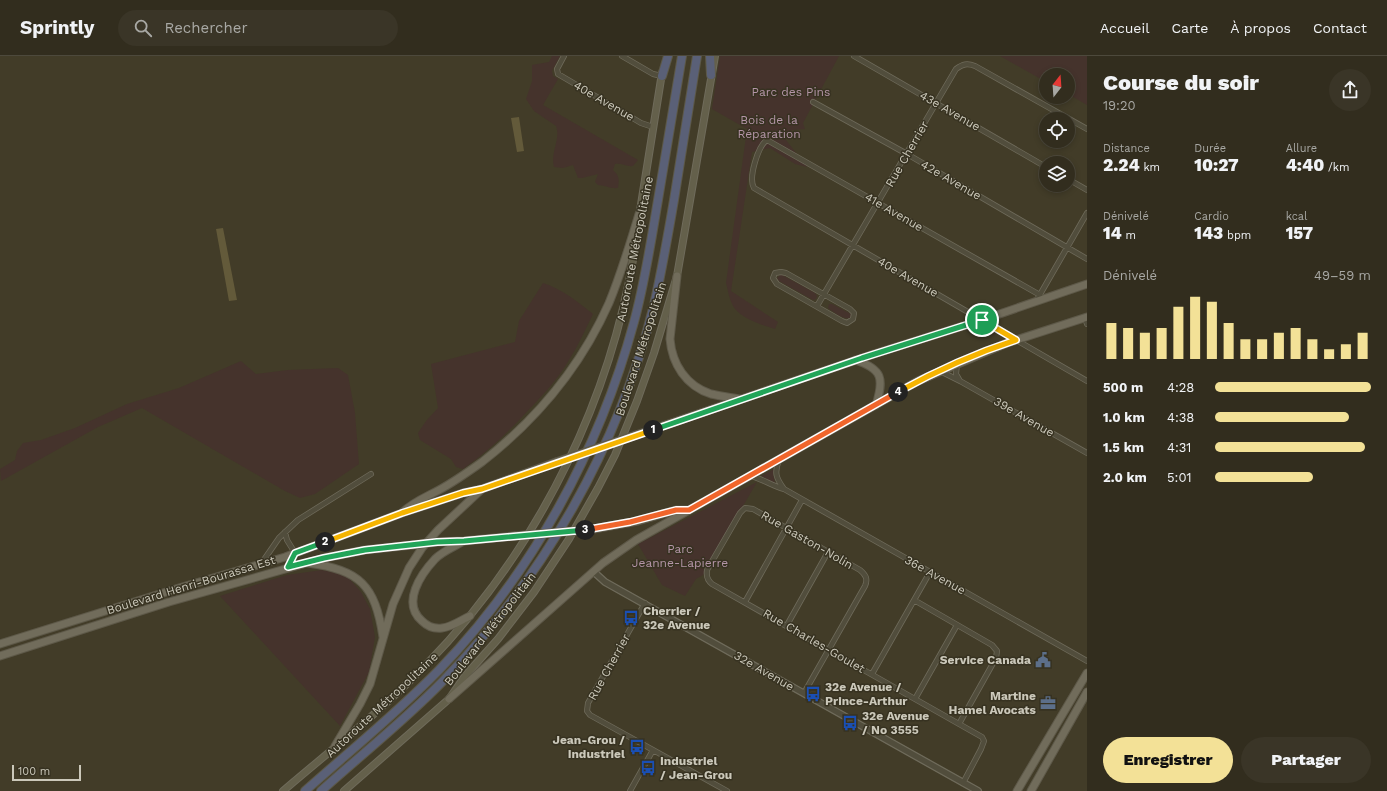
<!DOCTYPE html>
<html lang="fr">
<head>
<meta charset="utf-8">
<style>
	body { margin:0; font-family:"Work Sans",sans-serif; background:#3a3527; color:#f1f3f6; height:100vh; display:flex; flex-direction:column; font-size:15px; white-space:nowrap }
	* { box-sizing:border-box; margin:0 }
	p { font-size:13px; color:#a8a8a4 }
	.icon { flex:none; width:22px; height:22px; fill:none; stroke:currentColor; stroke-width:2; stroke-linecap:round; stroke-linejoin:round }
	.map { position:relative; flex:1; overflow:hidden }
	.drawer { display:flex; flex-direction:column; background:#322d1e; width:300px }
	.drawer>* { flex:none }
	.needle { width:26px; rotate:17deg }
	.buttons { position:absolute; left:1039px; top:12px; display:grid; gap:8px }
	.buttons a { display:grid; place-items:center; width:36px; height:36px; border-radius:50%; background:#322d1e; box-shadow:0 2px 6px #0003,0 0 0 1px #4d493c; font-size:20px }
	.scale { position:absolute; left:12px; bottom:10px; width:69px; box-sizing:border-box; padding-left:4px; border:2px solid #cbc8ba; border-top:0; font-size:11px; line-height:14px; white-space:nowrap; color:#cbc8ba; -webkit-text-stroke:3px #373221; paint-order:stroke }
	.pin { position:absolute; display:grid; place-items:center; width:34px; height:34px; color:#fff; margin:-17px; border:2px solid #fff; border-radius:50%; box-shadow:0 1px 4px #0007 }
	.km { position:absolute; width:20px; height:20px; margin:-10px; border-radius:50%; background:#222; color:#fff; font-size:11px; line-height:20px; text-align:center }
	.round { display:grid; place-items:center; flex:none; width:42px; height:42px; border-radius:21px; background:#3a3527 }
	.summary { display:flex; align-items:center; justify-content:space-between; height:68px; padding:0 16px }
	h1 { font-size:22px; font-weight:800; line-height:30px }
	.metrics { display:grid; grid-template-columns:repeat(3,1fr); gap:6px; height:68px; padding:4px 16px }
	.metrics div { display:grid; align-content:center }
	.metrics b { font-size:17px; font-weight:800 }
	.metrics small { font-size:11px; font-weight:400 }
	.metrics p { font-size:11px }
	.chart { height:112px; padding:8px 16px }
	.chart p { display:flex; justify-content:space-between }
	.chart svg { width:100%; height:72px; margin-top:4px; stroke:#f3e197; stroke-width:6 }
	.cta { display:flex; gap:8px; margin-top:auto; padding:8px 16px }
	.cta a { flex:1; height:46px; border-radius:24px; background:#f3e197; color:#111; font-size:16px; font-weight:800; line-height:46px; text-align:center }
	.cta a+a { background:#3a3527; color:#f1f3f6 }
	ul { padding:0 16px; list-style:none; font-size:13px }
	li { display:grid; grid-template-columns:64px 48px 1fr; align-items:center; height:30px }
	li i { height:10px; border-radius:5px; background:#f3e197 }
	header { display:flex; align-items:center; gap:24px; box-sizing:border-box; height:56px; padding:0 20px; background:#322d1e; border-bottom:1px solid #4d493c }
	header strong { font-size:19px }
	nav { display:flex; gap:22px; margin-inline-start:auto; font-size:14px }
	.search { width:280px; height:36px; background:#3a3527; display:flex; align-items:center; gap:10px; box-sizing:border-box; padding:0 14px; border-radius:22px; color:#a8a8a4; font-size:15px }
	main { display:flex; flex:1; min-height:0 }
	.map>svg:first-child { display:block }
</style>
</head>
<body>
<header>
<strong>Sprintly</strong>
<div class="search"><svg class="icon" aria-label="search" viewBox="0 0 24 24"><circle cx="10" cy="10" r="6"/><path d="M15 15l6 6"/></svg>Rechercher</div>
<nav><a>Accueil</a><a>Carte</a><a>À propos</a><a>Contact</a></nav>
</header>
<main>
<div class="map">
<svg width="1087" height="735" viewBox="0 0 1087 735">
	<rect width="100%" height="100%" fill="#423c28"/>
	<path fill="#45332c" d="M552,0H560L552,15L553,20L558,23L543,49L638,104L633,110C627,111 622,107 615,108L613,114C620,120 619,124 618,132C611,133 604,129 598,129L595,126L598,118L582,122H578L573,109L563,112L554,111C550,97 561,83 556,70L534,55L526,43L532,25V9L549,6Z
		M720,0H839L803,67L805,73L792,74L786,84L807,111L795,108L770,92L752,96L731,235L778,266L775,273C762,269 738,262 732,248C729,242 728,234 726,227L747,73L712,53Z
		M1000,0H1087V49L1068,38V19H1046V26Z
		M780,219H782L815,237L817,240L816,243L813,244L779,225L777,222Z
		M543,227C562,233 578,246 593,258C585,274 578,290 569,304C557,325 539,343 522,361C504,380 485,398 463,413L456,411L451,403L420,384L418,377L426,365L438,352L431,308L515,286L519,265Z
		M829,248H832L849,257L851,259L850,262C844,264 833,256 828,252Z
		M241,305L256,318L288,314L338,312L348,319L355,357L359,408L315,438L300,442L285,435L142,352L98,371L1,425L0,413L15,404L17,395L23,387L41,384L75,372L127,348L179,332Z
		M774,413L773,417L775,428L761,420Z
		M757,426L703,519L696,523L685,540L662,529L638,488Z
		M322,514L346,519L361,536L370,553L375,581L369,616L340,670L220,540L287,519Z"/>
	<path fill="#635a3a" d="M519,61L524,95L517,96L511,62Z
		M223,172L237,244L229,245L216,173Z"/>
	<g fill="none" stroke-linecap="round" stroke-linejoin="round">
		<defs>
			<path id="minor" d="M564,0L557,13L558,18L641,67L653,71
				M622,0L653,18L662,20
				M854,0L1046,111
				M813,46L907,98L1087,203
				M1068,123L1087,134
				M781,216L786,217L850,253L854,257L853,263L847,267L842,265L777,228L773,222L775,217Z
				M1040,239L767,84C758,90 748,122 754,132L1087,325
				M1038,242L1087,157
				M817,250L956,13C963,8 967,7 975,10L1087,73
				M1085,262L1087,268
				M957,308L956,318L960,325
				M940,315L960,325L1087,397
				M779,404C774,417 776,422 784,433
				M751,420C763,423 772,430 784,433L1087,605
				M285,476L287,484L295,497
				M261,508L279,482L298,464L371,418
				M914,544L992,589L997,595L996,602L959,668
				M745,546L802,444
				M645,547L588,647L587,655L590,659L727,735
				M787,569L828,496
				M872,618L930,516
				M804,637L865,530C868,523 866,519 860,514L753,453L745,452L740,457L707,514C706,520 707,524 712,528L982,681L984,685L981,693L963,727
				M915,643L957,569
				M630,735L653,694"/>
			<path id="tertiary" d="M594,516L605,526L978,735"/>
			<path id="secondary" d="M639,161L662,17
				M283,735C331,694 381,655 425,610C541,491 617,335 638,171
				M344,735L449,643L465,620L498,583L534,536L569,483L598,432L615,399L637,345L654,297L677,220L715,0"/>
			<path id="primary" d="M677,220L670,283C672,308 686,330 711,338C720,340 729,341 739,343
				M855,304C883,313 884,323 876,349
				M636,379L874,298L982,264L1087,228
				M403,456C413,446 426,441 439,434C454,426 468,416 482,406C536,364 581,310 609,247C621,218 630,188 639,158
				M588,474L638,465L676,454H689
				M464,485C454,491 443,495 435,503C421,518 401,547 422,565C427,570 434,573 442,572C452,571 461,564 470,560
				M437,486L464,485L514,480
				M308,507C360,514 375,529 383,581
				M0,588L179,532L285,501L402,457L463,437L482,433L556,406
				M0,600L169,546L324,502L365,494L412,489
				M449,643L603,507L636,484L918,325L1007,287L1087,261
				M335,690L360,648L370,628L393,548L409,512L422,492L438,474L482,433
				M1017,735L1087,617
				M1031,735L1087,636"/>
			<path id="motorway" d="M710,0L711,19
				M662,20L668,0
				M305,735C350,695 397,657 439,614C532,517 599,395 634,266C645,226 651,185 658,144C666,96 674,48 682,0
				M321,735C361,699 404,665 442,626C544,521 618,392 654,249C662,214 668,179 674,144C682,96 689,48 697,0"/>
		</defs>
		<use href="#minor" stroke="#6f6b5b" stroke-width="6"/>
		<use href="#tertiary" stroke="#6f6b5b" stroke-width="8"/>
		<use href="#secondary" stroke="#6f6b5b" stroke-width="8"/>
		<use href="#primary" stroke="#5e5949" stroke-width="9"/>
		<use href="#motorway" stroke="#5c5847" stroke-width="10"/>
		<use href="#minor" stroke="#514d3c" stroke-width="4.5"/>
		<use href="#tertiary" stroke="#514d3c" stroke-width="5.5"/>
		<use href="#secondary" stroke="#64604b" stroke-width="6"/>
		<use href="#primary" stroke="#716c5b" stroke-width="7"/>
		<use href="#motorway" stroke="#5a6077" stroke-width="8"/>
		<defs>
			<path id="primary-bridge" d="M556,406L636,379
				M514,480L588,474
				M412,489L437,486"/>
		</defs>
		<use href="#primary-bridge" stroke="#5e5949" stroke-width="9" stroke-linecap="butt"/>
		<use href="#primary-bridge" stroke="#716c5b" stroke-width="7"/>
	</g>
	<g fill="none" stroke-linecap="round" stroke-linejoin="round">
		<defs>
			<path id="split-1" d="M653,374L862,302L982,264"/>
			<path id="split-2" d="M325,486L402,457L463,437L482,433L653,374"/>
			<path id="split-3" d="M325,486L295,497L288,511L324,502L365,494L437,486L464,485L585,474"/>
			<path id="split-4" d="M585,474L630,466L676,454H689L898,336"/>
			<path id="split-5" d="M898,336C936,315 976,297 1016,284L982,264"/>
		</defs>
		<use href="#split-1" stroke="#fff" stroke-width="8"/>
		<use href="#split-2" stroke="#fff" stroke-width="8"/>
		<use href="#split-3" stroke="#fff" stroke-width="8"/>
		<use href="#split-4" stroke="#fff" stroke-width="8"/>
		<use href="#split-5" stroke="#fff" stroke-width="8"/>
		<use href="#split-1" stroke="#22a559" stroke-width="5"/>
		<use href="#split-2" stroke="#f5b400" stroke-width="5"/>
		<use href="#split-3" stroke="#22a559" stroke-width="5"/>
		<use href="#split-4" stroke="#f0652b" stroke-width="5"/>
		<use href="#split-5" stroke="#f5b400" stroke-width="5"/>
	</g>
	<defs>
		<symbol id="bus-bare" viewBox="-9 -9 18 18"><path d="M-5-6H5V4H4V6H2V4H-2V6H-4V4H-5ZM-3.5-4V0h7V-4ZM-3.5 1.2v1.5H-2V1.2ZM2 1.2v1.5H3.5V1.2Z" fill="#1a4fb4" stroke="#373221" stroke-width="2.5" paint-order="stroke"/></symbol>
		<symbol id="civic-bare" viewBox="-9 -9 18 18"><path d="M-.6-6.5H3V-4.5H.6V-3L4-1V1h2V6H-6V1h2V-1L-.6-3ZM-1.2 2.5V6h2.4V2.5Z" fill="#5c6f8a" stroke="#373221" stroke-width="2.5" paint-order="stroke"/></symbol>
		<symbol id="office-bare" viewBox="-9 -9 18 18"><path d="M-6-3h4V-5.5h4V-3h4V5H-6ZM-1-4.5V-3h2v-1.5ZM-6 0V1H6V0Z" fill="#5c6f8a" stroke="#373221" stroke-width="2.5" paint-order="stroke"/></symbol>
	</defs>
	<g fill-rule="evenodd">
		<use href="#bus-bare" x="620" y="551" width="22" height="22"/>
		<use href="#civic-bare" x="1032" y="593" width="22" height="22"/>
		<use href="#bus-bare" x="802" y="627" width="22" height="22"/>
		<use href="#office-bare" x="1037" y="636" width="22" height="22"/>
		<use href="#bus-bare" x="839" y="656" width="22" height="22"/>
		<use href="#bus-bare" x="626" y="680" width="22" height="22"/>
		<use href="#bus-bare" x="637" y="701" width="22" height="22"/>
	</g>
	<g text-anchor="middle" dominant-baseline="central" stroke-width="3" stroke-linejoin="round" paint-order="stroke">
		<g font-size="12" fill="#b495a7" stroke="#373221">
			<text x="791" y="36">Parc des Pins</text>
			<text x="769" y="64">Bois de la<tspan x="769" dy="14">Réparation</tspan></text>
			<text x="680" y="493">Parc<tspan x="680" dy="14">Jeanne-Lapierre</tspan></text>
		</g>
		<g font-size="12" fill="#cbc8ba" stroke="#373221">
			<text transform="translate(604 45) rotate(30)">40e Avenue</text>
			<text transform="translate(950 55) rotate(30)">43e Avenue</text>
			<text transform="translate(907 98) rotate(-60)">Rue Cherrier</text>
			<text transform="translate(951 124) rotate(30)">42e Avenue</text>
			<text transform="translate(894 156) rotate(30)">41e Avenue</text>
			<text transform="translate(635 193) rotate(-79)">Autoroute Métropolitaine</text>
			<text transform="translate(908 221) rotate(30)">40e Avenue</text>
			<text transform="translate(641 293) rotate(-72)">Boulevard Métropolitain</text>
			<text transform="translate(1024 361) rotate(30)">39e Avenue</text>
			<text transform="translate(807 484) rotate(30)">Rue Gaston-Nolin</text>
			<text transform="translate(935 519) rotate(29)">36e Avenue</text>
			<text transform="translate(191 529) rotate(-17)">Boulevard Henri-Bourassa Est</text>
			<text transform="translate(490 573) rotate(-52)">Boulevard Métropolitain</text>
			<text transform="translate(814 585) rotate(30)">Rue Charles-Goulet</text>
			<text transform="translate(609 611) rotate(-61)">Rue Cherrier</text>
			<text transform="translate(764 615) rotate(30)">32e Avenue</text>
			<text transform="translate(382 649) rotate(-43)">Autoroute Métropolitaine</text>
		</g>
		<g font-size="12" font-weight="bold" fill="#cbc8ba" stroke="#373221" text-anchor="start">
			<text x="643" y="555">Cherrier /<tspan x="643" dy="14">32e Avenue</tspan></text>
			<text x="1031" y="604" text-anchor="end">Service Canada</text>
			<text x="825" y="631">32e Avenue /<tspan x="825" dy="14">Prince-Arthur</tspan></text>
			<text x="1036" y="640" text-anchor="end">Martine<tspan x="1036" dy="14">Hamel Avocats</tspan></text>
			<text x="862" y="660">32e Avenue<tspan x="862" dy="14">/ No 3555</tspan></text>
			<text x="625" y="684" text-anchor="end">Jean-Grou /<tspan x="625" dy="14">Industriel</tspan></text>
			<text x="660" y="705">Industriel<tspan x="660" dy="14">/ Jean-Grou</tspan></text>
		</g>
	</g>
</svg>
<div class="buttons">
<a><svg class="needle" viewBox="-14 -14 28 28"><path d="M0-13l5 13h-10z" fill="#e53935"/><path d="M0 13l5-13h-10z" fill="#a8a8a4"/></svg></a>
<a><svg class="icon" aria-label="locate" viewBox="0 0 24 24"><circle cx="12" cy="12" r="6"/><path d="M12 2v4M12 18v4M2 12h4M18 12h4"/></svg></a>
<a><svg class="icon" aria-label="layers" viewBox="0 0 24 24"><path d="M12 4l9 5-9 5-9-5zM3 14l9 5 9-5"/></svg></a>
</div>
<div class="scale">100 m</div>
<div class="pin" style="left:982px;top:264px;background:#1e9e55"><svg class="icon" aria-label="arrive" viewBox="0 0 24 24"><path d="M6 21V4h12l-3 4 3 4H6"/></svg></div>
<b class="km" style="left:653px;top:374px">1</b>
<b class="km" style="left:325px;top:486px">2</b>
<b class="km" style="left:585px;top:474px">3</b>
<b class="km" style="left:898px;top:336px">4</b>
</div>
<section class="drawer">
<div class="summary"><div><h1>Course du soir</h1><p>19:20</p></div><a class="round"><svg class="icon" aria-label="share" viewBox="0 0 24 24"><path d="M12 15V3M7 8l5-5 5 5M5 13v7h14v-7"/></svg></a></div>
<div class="metrics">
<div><p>Distance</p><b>2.24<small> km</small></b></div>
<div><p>Durée</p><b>10:27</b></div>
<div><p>Allure</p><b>4:40<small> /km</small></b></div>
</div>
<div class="metrics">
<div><p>Dénivelé</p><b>14<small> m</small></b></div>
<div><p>Cardio</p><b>143<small> bpm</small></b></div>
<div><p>kcal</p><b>157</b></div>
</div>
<div class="chart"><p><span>Dénivelé</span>49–59 m</p>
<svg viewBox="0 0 160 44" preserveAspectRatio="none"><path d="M5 44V22M15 44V25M25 44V28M35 44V25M45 44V12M55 44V6M65 44V9M75 44V22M85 44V32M95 44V32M105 44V28M115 44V25M125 44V32M135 44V38M145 44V35M155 44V28"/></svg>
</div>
<ul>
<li><b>500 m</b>4:28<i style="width:100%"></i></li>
<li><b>1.0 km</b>4:38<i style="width:86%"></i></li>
<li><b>1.5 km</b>4:31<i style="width:96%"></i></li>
<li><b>2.0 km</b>5:01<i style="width:63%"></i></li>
</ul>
<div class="cta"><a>Enregistrer</a><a>Partager</a></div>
</section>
</main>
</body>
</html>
